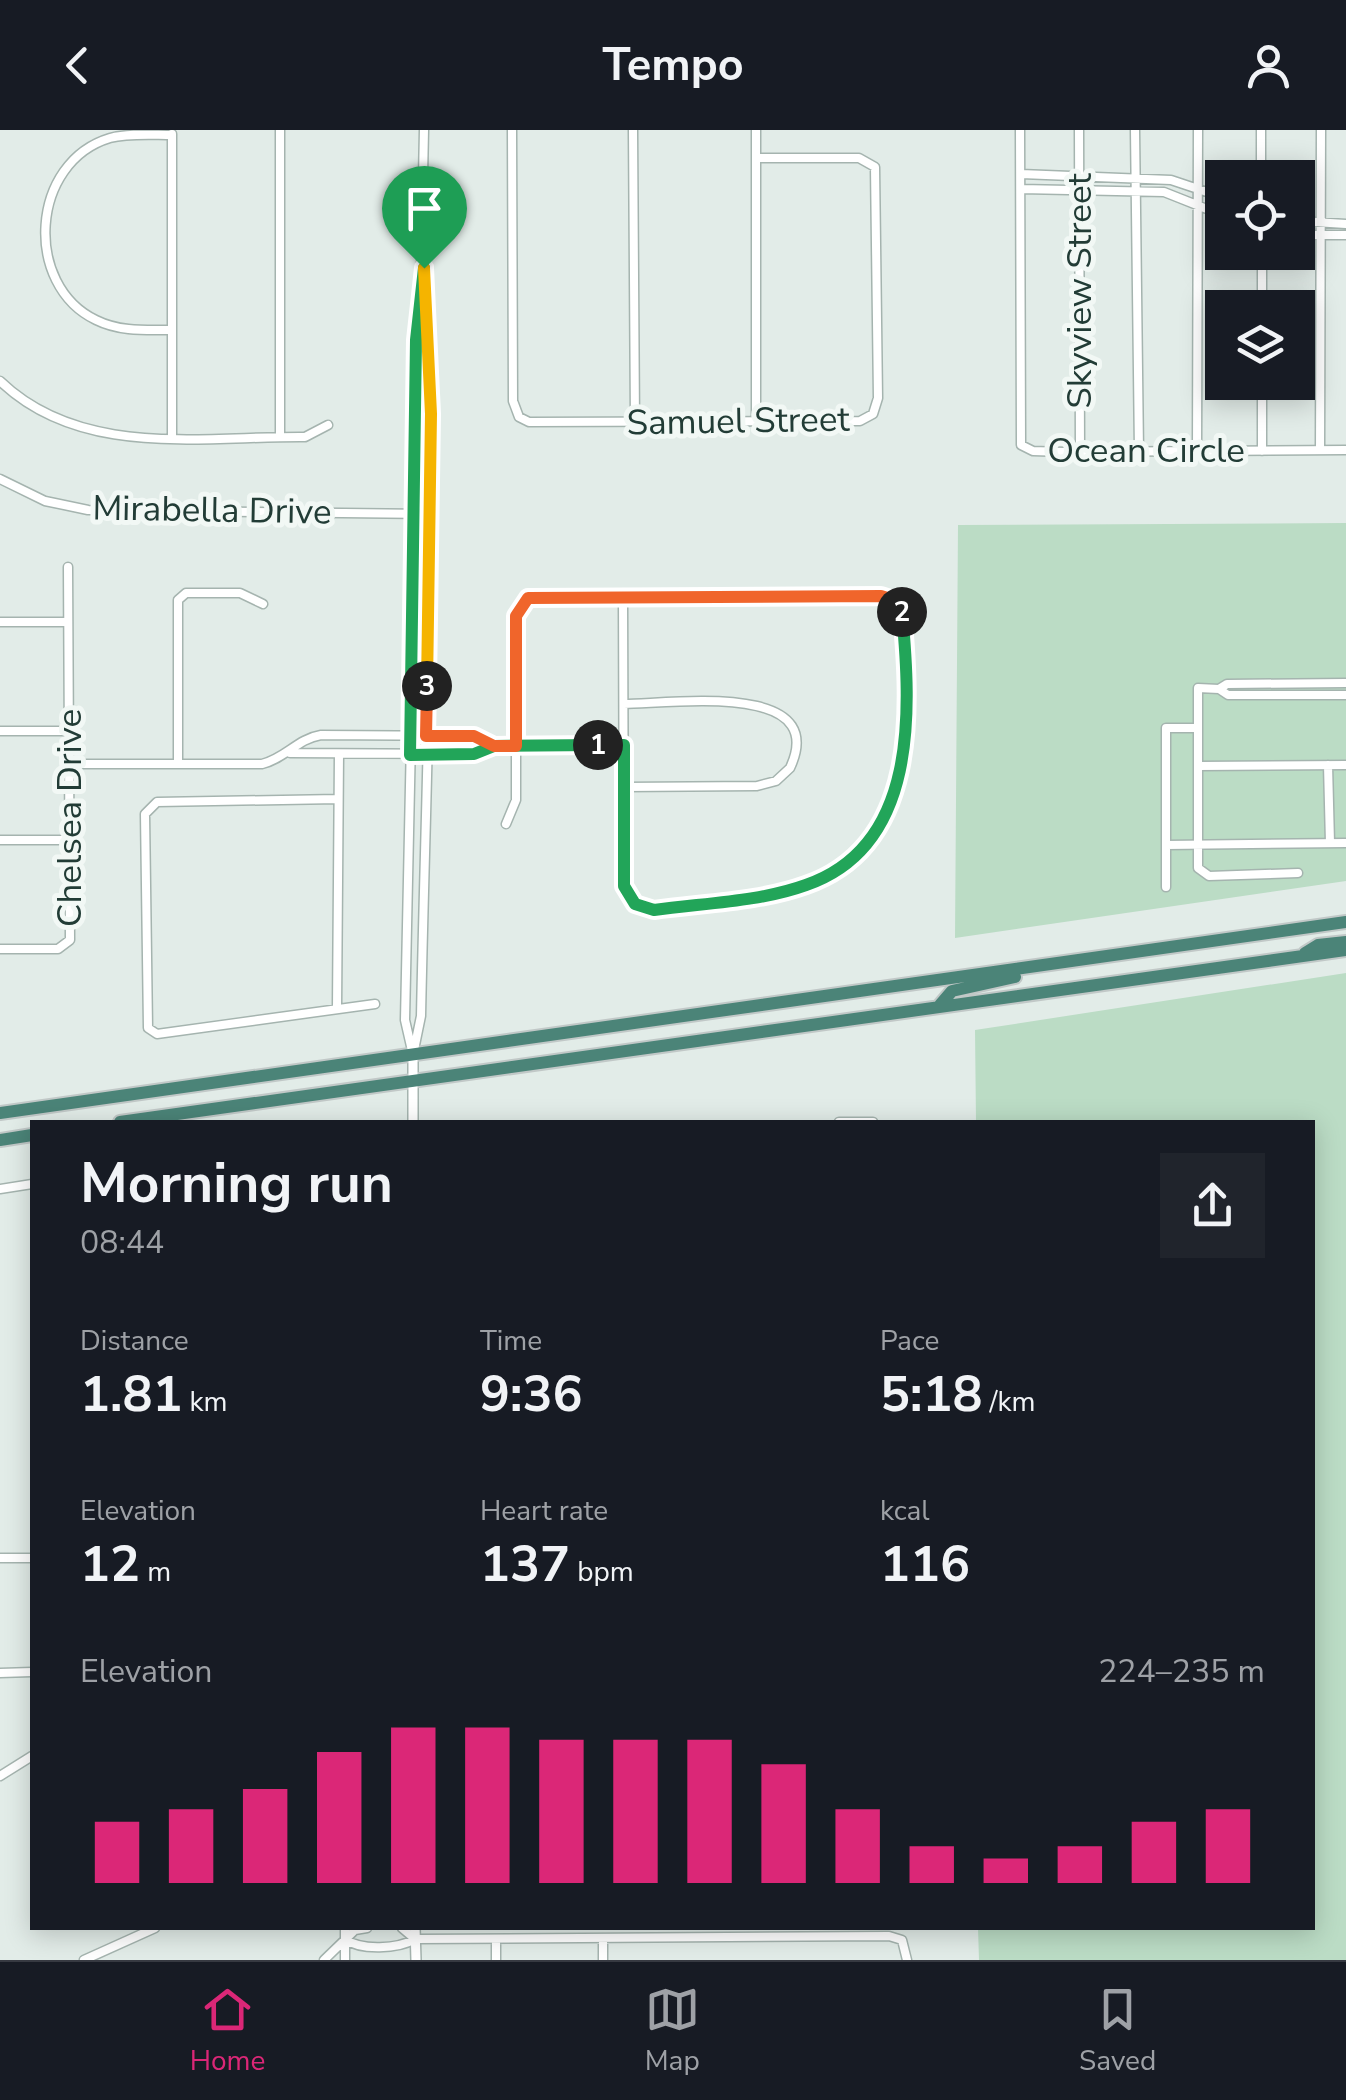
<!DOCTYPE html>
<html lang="en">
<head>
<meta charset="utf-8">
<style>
	body { margin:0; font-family:"Nunito Sans",sans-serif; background:#20242c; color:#f1f3f6; height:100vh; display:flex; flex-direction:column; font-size:38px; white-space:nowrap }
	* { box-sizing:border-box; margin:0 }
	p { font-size:32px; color:#9ea1a6 }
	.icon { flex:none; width:55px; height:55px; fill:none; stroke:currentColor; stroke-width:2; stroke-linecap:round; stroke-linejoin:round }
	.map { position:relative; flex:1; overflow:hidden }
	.drawer { position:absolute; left:30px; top:990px; width:1285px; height:810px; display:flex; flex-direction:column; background:#171b24; border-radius:0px; box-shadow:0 5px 25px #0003 }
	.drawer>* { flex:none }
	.tools { position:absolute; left:1205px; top:30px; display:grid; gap:20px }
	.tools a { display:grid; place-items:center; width:110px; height:110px; border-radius:0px; background:#171b24; box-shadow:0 5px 25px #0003; font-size:50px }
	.pin { position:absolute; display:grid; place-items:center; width:85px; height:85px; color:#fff; margin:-102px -42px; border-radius:50% 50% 50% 0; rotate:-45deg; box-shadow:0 0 10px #0007 }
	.pin .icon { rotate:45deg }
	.km { position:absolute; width:50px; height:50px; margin:-25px; border-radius:50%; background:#222; color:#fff; font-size:28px; line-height:50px; text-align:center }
	.round { display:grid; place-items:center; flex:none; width:105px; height:105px; border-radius:0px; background:#20242c }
	.headline { display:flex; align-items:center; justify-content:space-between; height:170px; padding:0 50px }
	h1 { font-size:55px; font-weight:700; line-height:75px }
	.figures { display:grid; grid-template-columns:repeat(3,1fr); gap:15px; height:170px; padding:10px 50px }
	.figures div { display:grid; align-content:center }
	.figures b { font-size:50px; font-weight:700 }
	.figures small { font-size:28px; font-weight:400 }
	.figures p { font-size:28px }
	.chart { height:280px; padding:20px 50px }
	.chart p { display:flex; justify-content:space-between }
	.chart svg { width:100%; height:180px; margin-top:10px; stroke:#db2777; stroke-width:6 }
	header { display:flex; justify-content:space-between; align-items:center; height:130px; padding:0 50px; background:#171b24; font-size:45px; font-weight:700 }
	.tab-bar { display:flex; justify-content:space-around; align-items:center; height:140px; border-top:2px solid #363941; background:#171b24; font-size:28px; color:#9ea1a6 }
	.tab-bar a { display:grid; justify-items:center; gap:5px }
	.tab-bar .selected { color:#db2777 }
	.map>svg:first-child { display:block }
</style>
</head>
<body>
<header><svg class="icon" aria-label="back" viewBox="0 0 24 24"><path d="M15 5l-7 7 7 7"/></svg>Tempo<svg class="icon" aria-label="person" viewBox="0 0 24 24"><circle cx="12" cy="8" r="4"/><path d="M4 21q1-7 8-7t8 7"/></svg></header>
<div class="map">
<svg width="1346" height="1830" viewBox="0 0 1346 1830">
	<rect width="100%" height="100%" fill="#e2ece8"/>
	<path fill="#bbdcc5" d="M1346,393V751L955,808L958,395Z
		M1346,843V1830H979L978,1798H1312V992H976L975,900Z"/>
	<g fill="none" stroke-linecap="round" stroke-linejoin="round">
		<defs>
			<path id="minor" d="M280,0V307
				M512,0L513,271L519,287L529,292L860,291L873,284L878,268L875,37L859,28H756
				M633,0L635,292
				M756,0V292
				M1020,0L1021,315L1033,321L1064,322L1346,320
				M1079,0L1080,322
				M1135,0L1139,322
				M1261,0V48
				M172,4V307
				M172,5C152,5 129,3 110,8C30,32 23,155 96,190C120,202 146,200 172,200
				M1021,44L1171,50L1222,67
				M1021,59L1164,62L1222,85
				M1298,91L1346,94
				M1298,105H1346
				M1262,122V178
				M0,251C81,329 202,306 305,307L328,295
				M1262,252V321
				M1320,320L1321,0
				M1197,321L1198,0
				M0,349L45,371L88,380L430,384
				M0,492H68
				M1346,553L1227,554L1219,559L1228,565H1346
				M1219,559L1198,558V738L1209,746L1298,743
				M624,574C669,574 831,550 790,638L776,651L757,656L624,657
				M0,601H69
				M290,623L474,624L494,616L623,615
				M69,634H262C286,628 297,609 321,605L474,606L494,616
				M178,634V470L186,463H240L263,474
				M1328,635L1330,713
				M1198,636L1346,635
				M338,669L157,672L145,684L148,898L157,904L375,874
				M506,694L516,670V486L522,473L535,467L881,466L897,471L903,487C904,588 925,720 800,757C754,771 702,773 654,780L635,774L624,756L623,467
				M0,710H70
				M1166,715L1346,713
				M1166,757V598H1198
				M0,819H58L70,810L68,437
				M337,878L339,624
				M414,920L421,886C426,641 438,395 426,150
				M413,925L405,890L424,0
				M839,992H873
				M0,1059L32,1054
				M0,1428H32
				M0,1543L32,1542
				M0,1646L32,1626
				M345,1798V1830
				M402,1798L415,1809
				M603,1808V1830
				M345,1809C361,1821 398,1819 415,1809L889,1806L902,1810L907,1830
				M496,1809V1830
				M84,1830L155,1798
				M324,1830L355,1800L367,1798"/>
			<path id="tertiary" d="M413,925V992
				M415,1798L416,1830"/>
			<path id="trunk" d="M1305,823L1318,815L1346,812
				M940,875L952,861L1015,847
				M0,983L1346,792
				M120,992L1346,820
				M0,1010L32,1005"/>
		</defs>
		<use href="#minor" stroke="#a5b4af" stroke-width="11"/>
		<use href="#tertiary" stroke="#a5b4af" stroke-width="12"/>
		<use href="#trunk" stroke="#c1c8c7" stroke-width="16"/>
		<use href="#minor" stroke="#fff" stroke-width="8"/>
		<use href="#tertiary" stroke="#fff" stroke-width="9"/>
		<use href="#trunk" stroke="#4b8478" stroke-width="12"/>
	</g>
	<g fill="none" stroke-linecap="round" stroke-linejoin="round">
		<defs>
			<path id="split-1" d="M424,138L416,210L410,625L474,624L494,616L598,615"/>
			<path id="split-2" d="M598,615H624V756L635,774L654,780C704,773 759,772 806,755C919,716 911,580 902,482"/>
			<path id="split-3" d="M427,556L426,606H474L494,616H516V486L528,468L881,466L897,471L902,482"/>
			<path id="split-4" d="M424,138L431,284L427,556"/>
		</defs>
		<use href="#split-1" stroke="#fff" stroke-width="20"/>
		<use href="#split-2" stroke="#fff" stroke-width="20"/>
		<use href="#split-3" stroke="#fff" stroke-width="20"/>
		<use href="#split-4" stroke="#fff" stroke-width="20"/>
		<use href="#split-1" stroke="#22a559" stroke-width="12"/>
		<use href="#split-2" stroke="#22a559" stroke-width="12"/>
		<use href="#split-3" stroke="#f0652b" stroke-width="12"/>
		<use href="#split-4" stroke="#f5b400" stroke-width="12"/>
	</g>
	<g text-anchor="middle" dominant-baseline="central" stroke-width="10" stroke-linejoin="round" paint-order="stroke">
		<g font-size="35" fill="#223c36" stroke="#f2f8f5">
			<text transform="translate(1079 161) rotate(-90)">Skyview Street</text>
			<text transform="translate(738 291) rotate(-1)">Samuel Street</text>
			<text x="1146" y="320">Ocean Circle</text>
			<text transform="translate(212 380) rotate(1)">Mirabella Drive</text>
			<text transform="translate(69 688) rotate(-90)">Chelsea Drive</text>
		</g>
	</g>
</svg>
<div class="tools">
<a><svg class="icon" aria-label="locate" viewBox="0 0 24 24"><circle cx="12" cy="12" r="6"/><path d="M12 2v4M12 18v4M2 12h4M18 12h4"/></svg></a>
<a><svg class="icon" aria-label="layers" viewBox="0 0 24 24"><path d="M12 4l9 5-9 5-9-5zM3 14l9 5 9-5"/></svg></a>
</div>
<div class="pin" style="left:424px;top:138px;background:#1e9e55"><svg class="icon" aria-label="arrive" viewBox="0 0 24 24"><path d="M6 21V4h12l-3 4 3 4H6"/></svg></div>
<b class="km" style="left:598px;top:615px">1</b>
<b class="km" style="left:902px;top:482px">2</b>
<b class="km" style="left:427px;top:556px">3</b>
<section class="drawer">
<div class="headline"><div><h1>Morning run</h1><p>08:44</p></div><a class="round"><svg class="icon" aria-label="share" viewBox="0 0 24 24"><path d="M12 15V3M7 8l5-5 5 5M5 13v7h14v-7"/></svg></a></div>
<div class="figures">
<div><p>Distance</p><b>1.81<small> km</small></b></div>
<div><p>Time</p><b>9:36</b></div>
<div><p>Pace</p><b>5:18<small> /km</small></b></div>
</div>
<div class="figures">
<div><p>Elevation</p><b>12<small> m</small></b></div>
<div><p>Heart rate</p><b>137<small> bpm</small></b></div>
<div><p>kcal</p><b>116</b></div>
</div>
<div class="chart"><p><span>Elevation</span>224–235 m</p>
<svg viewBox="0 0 160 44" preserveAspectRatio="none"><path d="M5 44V29M15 44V26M25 44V21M35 44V12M45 44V6M55 44V6M65 44V9M75 44V9M85 44V9M95 44V15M105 44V26M115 44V35M125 44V38M135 44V35M145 44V29M155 44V26"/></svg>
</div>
</section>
</div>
<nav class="tab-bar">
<a class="selected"><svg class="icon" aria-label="home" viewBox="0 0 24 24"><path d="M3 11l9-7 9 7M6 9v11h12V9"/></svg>Home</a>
<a><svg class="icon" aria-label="map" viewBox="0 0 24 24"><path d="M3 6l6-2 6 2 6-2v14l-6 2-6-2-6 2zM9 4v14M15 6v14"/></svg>Map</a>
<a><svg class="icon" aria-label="saved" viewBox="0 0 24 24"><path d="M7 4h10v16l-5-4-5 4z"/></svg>Saved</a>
</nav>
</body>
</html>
